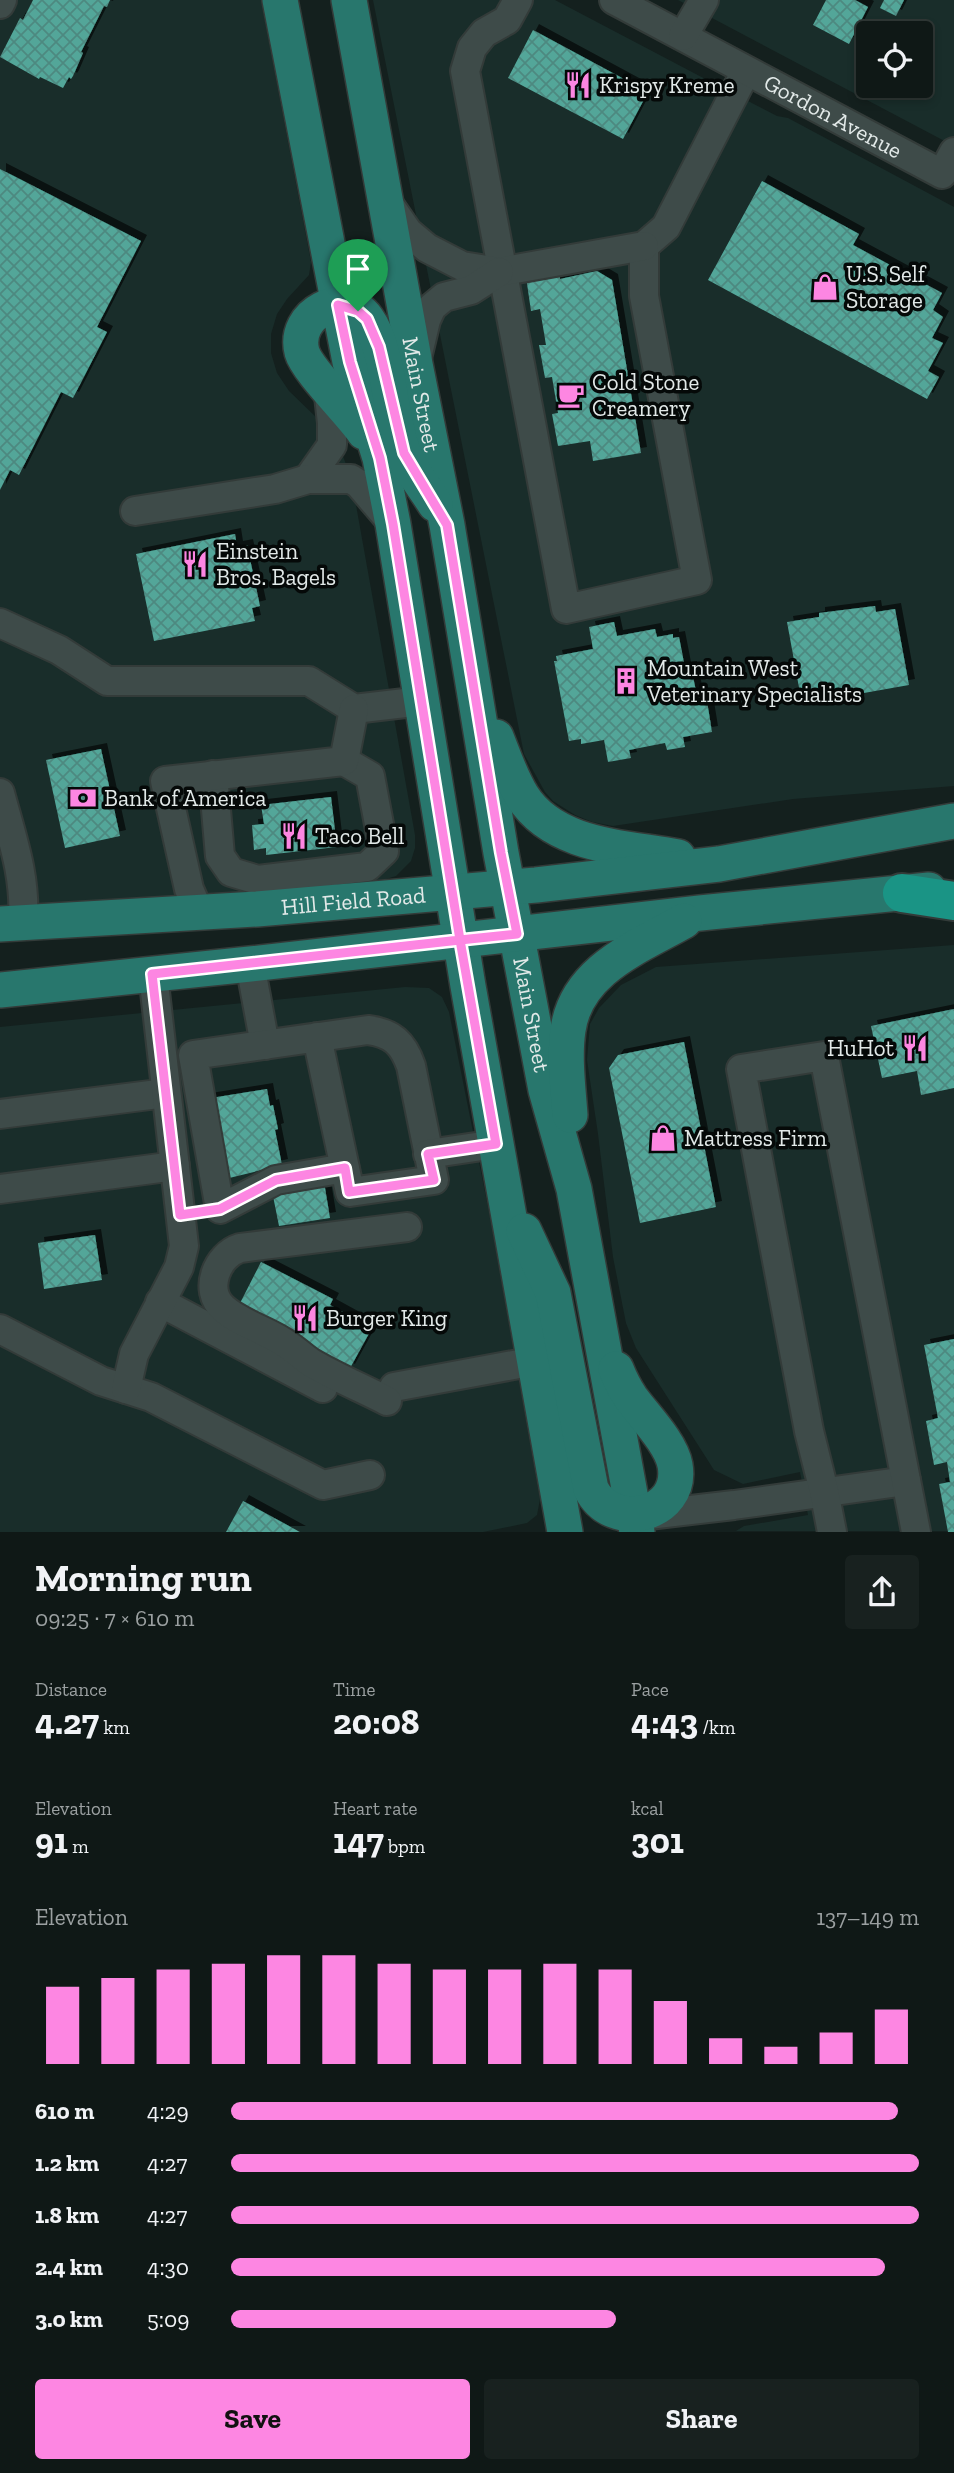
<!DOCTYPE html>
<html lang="en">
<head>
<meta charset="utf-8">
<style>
	body { margin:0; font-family:"Zilla Slab",serif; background:#18211f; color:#f1f3f6; height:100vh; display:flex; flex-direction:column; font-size:26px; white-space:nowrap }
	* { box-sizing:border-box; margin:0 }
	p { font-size:23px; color:#9ba0a1 }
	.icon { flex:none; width:38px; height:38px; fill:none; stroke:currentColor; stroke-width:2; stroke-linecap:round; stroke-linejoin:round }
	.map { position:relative; height:1532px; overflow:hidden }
	.panel { display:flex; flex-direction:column; background:#0f1816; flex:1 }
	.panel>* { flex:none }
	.controls { position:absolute; left:856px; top:21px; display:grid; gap:14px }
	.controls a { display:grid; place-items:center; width:77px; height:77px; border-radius:7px; background:#0f1816; box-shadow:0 4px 10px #0003,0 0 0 2px #2f3735; font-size:35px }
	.pin { position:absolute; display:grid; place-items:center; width:60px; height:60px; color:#fff; margin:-72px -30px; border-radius:50% 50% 50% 0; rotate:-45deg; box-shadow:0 0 7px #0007 }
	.pin .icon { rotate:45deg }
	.round { display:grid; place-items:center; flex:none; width:74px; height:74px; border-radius:7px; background:#18211f }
	.head { display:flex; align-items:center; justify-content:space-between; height:119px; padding:0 35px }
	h1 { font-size:38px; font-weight:800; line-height:52px }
	.metrics { display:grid; grid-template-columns:repeat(3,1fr); gap:10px; height:119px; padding:7px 35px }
	.metrics div { display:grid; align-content:center }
	.metrics b { font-size:35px; font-weight:800 }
	.metrics small { font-size:19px; font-weight:400 }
	.metrics p { font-size:19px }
	.chart { height:196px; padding:14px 35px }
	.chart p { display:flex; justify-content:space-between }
	.chart svg { width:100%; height:126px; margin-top:7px; stroke:#fd86e2; stroke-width:6 }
	.action { display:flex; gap:14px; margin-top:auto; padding:14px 35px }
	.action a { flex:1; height:80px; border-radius:7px; background:#fd86e2; color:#111; font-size:28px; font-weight:800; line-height:80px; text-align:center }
	.action a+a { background:#18211f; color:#f1f3f6 }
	ul { padding:0 35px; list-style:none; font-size:23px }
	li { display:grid; grid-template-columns:112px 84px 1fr; align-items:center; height:52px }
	li i { height:18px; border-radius:9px; background:#fd86e2 }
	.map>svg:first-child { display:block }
</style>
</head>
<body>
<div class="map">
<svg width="954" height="1532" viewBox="0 0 954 1532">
	<defs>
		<pattern id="building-cross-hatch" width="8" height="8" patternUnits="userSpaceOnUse" patternTransform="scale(1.75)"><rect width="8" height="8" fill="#52a699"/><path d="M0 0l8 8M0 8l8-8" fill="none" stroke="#4e8980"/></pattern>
		<filter id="shadow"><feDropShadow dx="6" dy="-6" stdDeviation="0" flood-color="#0009"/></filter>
	</defs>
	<rect width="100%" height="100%" fill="#14201e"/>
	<path fill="#192d2a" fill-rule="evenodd" d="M0,0H261L311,262L309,275L287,299L277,314L271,334V353L277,373L289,391L319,420L339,446L351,477L415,835V848L411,861L396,876L386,879L298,891L0,909Z
		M373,0H555L711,82L777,116L788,118L954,207V786L793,799L613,826L592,822L575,815L553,801L545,792L524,754Z
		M678,0H954V146L901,118ZM868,33H920V86H868Z
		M954,945V1531H736L744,1526L808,1515L800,1472L743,1484L714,1470L636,1348L626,1323L613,1257L598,1134L587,1060L590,1024L599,1008L621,985L656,967Z
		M405,987L429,988L442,997L449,1012L492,1227L540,1499L537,1515L527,1523L483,1532H0V1027Z"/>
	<path fill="url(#building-cross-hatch)" filter="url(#shadow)" d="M33,0H110L107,7L104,6L81,52L83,53L73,76L71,79L69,77L63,88L40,77L39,79L0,57L20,18L23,20Z
		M826,0H855L868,7L849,44L813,25Z
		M884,0H904L896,16L880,8Z
		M533,30L648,92L623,139L508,78Z
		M0,169L141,241L97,327L107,332L73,398L61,392L19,475L10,470L0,490Z
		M762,181L859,234L853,245L942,293L933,310L943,317L932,338L943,343L928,371L939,377L927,399L708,280Z
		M597,271L612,280L641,453L593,461L590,441L558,446L552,414L558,413L552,377L545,378L539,345H546L540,309L531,311L526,277L559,272L560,279Z
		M235,534L237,547L247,545L260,606L252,608L255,621L154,641L136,554Z
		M875,606L876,612L895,609L909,685L802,704L787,622L819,617V613Z
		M614,622L617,636L655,629L657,637L673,634V638L679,637L685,668L691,667L697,696L706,695L712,732L683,737L685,747L667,750L665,743L629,750L631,758L608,762L604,740L581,744V739L569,741L554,661H557L556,656L593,649L589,627Z
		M101,749L120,836L65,848L46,760Z
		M331,797L337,847L266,855V848L254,850L252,825L264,824L261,805Z
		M954,1009V1088L921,1095L917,1071L882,1078L871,1026Z
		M684,1042L716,1207L640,1223L609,1068L618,1055Z
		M267,1089L270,1106L273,1105L278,1129L275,1130L282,1165L221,1180L205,1099Z
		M324,1182L330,1218L279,1226L272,1191Z
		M95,1235L102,1280L44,1289L38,1243Z
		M261,1262L333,1299L330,1305L372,1328L349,1370L237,1309Z
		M954,1339V1532H948L939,1484L950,1482L947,1462L934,1465L926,1421L938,1418L924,1345Z
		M243,1501L300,1532H226Z"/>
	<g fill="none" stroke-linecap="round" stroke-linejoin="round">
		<defs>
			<g id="minor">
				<path d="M518,0L507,20L484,33L472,48L465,71L566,609L697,580L644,296V246L666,227L746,71"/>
				<path id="s1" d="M614,0L942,174L954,152"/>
				<path d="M0,4L2,0"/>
				<path d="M683,36L704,0"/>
				<path d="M388,203L408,232L427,248L462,266L499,272L644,246"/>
				<path d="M417,358L426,320L432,307L444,297L471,290L499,272"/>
				<path d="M308,479L332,445V423L328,387"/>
				<path d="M135,511L275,489L308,479H351L359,484L393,524"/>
				<path d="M0,623L59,650L107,681H309L354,709L422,701"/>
				<path d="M213,775L220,856L231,872L258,880L367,867L384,851L370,776L344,761"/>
				<path d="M0,793C12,838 26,876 23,922"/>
				<path d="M199,912L189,889L165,781L344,761L354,709"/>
				<path d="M250,964L265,1045"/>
				<path d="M317,1037L350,1192L434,1180L411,1066C403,1043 392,1033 368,1030L193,1055L220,1209L276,1180L345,1168"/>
				<path d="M0,1114L166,1093"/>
				<path d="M428,1154L496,1144"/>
				<path d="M0,1189L175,1166"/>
				<path d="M160,1302L323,1388"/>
				<path d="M0,1329L101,1381L151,1397L323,1485L370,1475"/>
				<path d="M394,1387L535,1361"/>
				<path d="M126,1389L134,1354L179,1267L184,1246L153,974"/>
				<path d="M387,1401C362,1388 335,1377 310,1362C300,1355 291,1346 280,1340C262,1329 238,1322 223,1308C203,1290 217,1255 240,1248L407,1227"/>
				<path d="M640,1516L734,1505L906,1481"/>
				<path d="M832,1532L824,1491L809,1431L741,1069L824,1056L916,1532"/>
			</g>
			<g id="major">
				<path d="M280,0L350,362L380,458L393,524L468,986L565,1532"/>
				<path id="s2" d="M349,0L415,364L447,525L501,853L546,1090L574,1189L637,1532"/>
				<path d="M364,432C351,413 307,370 302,352C292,314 344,287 367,319C390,350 389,418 404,454C411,471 425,488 435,504"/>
				<path d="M496,737C504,757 511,778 522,796C554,847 625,847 678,857"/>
				<path id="s3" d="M0,924L257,909L536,885L719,864L954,821"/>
				<path d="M0,990L250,964L700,913L929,890"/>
				<path d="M570,1115C568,1087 564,1057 568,1030C576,970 638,947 684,921"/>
				<path d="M524,1231L553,1293L591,1489C612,1532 684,1516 675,1465C671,1443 644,1416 631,1398C625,1389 620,1379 616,1369"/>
			</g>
			<path id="highway" d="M902,893L954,901"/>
		</defs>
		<use href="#minor" stroke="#333b39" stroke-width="32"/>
		<use href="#major" stroke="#333b39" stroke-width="38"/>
		<use href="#highway" stroke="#333b39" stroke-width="42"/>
		<use href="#minor" stroke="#3e4b49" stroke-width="28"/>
		<use href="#major" stroke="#28776d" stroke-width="35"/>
		<use href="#highway" stroke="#1a9485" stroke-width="38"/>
	</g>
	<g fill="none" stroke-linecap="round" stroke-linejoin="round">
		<defs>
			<path id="route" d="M358,311L338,305L350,362L380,458L393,524L460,940L152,974L180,1215L220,1209L276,1180L345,1168L349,1192L434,1180L428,1154L496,1144L460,940L517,934L501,853L447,525L404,453L379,347L367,319L358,311"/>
		</defs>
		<use href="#route" stroke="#fff" stroke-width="14"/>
		<use href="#route" stroke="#fd86e2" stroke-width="9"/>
	</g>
	<defs>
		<symbol id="restaurant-bare" viewBox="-9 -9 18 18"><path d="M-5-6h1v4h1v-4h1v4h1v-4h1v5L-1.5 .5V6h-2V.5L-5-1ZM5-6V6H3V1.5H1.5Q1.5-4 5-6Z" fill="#fd86e2" stroke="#050908" stroke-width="2.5" paint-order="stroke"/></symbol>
		<symbol id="shop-bare" viewBox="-9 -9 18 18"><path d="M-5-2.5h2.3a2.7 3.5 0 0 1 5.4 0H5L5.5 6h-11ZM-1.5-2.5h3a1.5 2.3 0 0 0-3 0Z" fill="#fd86e2" stroke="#050908" stroke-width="2.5" paint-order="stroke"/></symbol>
		<symbol id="cafe-bare" viewBox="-9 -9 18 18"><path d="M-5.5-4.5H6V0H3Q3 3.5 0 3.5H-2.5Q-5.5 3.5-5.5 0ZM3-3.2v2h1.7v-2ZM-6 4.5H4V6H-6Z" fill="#fd86e2" stroke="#050908" stroke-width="2.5" paint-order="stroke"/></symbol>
		<symbol id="building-bare" viewBox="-9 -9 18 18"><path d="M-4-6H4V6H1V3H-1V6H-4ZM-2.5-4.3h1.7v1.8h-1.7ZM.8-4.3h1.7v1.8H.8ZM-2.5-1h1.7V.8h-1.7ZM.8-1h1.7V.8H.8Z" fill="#fd86e2" stroke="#050908" stroke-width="2.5" paint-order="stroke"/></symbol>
		<symbol id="bank-bare" viewBox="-9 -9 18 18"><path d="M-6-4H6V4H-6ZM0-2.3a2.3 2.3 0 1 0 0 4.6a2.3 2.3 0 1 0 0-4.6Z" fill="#fd86e2" stroke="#050908" stroke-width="2.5" paint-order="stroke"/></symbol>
	</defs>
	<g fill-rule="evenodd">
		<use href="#restaurant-bare" x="559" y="66" width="38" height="38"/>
		<use href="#shop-bare" x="806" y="268" width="38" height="38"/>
		<use href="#cafe-bare" x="552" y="376" width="38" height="38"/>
		<use href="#restaurant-bare" x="176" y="545" width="38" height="38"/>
		<use href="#building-bare" x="607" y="662" width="38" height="38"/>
		<use href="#bank-bare" x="64" y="779" width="38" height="38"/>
		<use href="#restaurant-bare" x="275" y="817" width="38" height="38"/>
		<use href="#restaurant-bare" x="896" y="1029" width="38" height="38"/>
		<use href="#shop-bare" x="644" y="1119" width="38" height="38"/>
		<use href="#restaurant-bare" x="286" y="1299" width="38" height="38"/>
	</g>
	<g text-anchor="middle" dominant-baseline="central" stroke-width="7" stroke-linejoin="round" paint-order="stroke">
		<g font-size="23" fill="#e2e9e8" stroke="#050908" text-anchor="start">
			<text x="599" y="85">Krispy Kreme</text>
			<text x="846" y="274">U.S. Self<tspan x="846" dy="26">Storage</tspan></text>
			<text x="592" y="382">Cold Stone<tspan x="592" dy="26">Creamery</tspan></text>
			<text x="216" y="551">Einstein<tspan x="216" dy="26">Bros. Bagels</tspan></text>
			<text x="647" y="668">Mountain West<tspan x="647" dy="26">Veterinary Specialists</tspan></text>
			<text x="104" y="798">Bank of America</text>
			<text x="315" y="836">Taco Bell</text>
			<text x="894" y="1048" text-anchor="end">HuHot</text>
			<text x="684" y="1138">Mattress Firm</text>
			<text x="326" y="1318">Burger King</text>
		</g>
		<g font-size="23" fill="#e2e9e8" stroke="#050908">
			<text stroke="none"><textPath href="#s1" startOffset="248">Gordon Avenue</textPath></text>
			<text stroke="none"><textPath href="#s2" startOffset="401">Main Street</textPath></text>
			<text stroke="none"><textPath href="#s3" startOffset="354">Hill Field Road</textPath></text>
			<text stroke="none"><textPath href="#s2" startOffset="1031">Main Street</textPath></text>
		</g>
	</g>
</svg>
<div class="controls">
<a><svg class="icon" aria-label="locate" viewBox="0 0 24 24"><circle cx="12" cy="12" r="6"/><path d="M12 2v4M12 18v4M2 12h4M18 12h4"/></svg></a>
</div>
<div class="pin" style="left:358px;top:311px;background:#1e9e55"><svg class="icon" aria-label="arrive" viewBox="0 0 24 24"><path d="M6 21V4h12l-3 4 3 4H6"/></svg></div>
</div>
<section class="panel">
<div class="head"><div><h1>Morning run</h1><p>09:25 · 7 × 610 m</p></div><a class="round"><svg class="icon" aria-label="share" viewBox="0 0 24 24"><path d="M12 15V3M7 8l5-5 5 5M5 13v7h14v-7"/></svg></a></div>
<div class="metrics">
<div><p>Distance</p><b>4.27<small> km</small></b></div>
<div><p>Time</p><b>20:08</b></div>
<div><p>Pace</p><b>4:43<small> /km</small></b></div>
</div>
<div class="metrics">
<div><p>Elevation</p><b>91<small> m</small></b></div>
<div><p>Heart rate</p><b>147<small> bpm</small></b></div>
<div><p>kcal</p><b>301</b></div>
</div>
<div class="chart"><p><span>Elevation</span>137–149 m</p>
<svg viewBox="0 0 160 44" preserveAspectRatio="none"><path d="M5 44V17M15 44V14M25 44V11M35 44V9M45 44V6M55 44V6M65 44V9M75 44V11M85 44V11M95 44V9M105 44V11M115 44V22M125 44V35M135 44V38M145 44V33M155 44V25"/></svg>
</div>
<ul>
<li><b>610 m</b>4:29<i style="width:97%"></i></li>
<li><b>1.2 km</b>4:27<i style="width:100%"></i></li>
<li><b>1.8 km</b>4:27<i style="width:100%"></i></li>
<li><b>2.4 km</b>4:30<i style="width:95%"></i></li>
<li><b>3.0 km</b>5:09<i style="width:56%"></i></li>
</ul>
<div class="action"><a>Save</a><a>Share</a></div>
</section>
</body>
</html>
